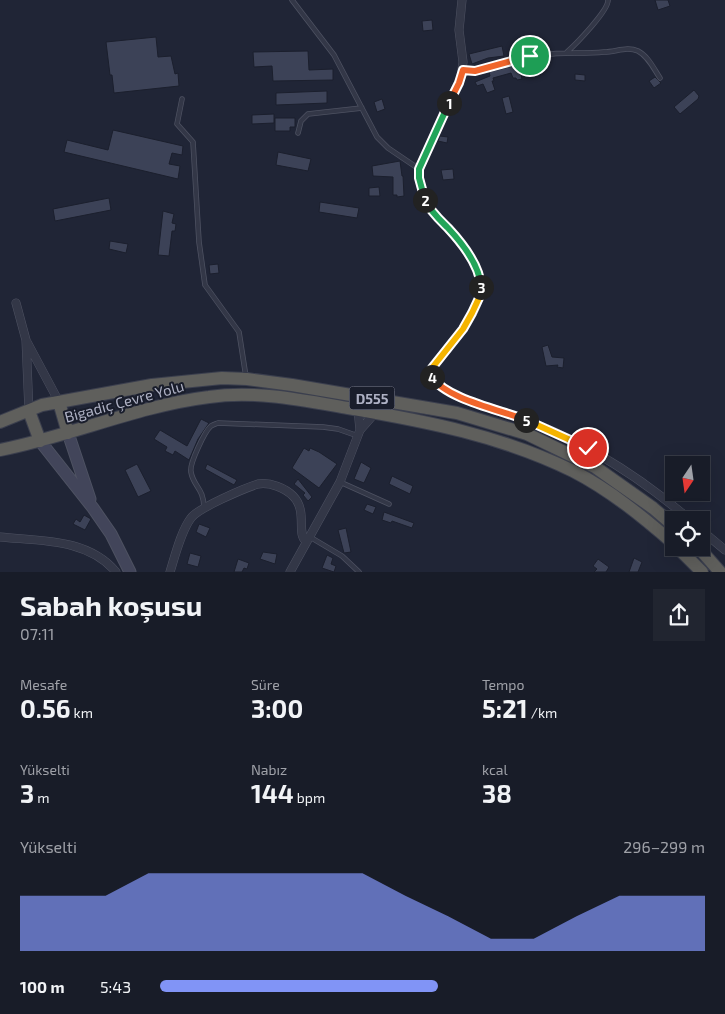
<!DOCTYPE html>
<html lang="tr">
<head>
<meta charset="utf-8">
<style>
	body { margin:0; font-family:"Exo 2",sans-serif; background:#212530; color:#f1f3f6; height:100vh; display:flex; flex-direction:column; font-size:19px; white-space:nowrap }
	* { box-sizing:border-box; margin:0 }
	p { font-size:16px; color:#9fa1a8 }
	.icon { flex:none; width:28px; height:28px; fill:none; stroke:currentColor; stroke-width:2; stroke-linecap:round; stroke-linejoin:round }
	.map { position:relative; height:572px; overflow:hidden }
	.panel { display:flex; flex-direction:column; background:#181c28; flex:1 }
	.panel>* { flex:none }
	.needle { width:32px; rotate:193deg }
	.tools { position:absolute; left:665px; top:456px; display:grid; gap:10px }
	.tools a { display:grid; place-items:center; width:45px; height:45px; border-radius:0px; background:#181c28; box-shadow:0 5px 20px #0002,0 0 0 1px #363a45; font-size:25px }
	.pin { position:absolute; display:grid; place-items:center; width:42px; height:42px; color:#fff; margin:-21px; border:2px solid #fff; border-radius:50%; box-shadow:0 1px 5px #0007 }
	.km { position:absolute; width:25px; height:25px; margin:-12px; border-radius:50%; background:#222; color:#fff; font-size:14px; line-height:25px; text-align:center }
	.round { display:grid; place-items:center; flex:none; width:52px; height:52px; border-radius:0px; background:#212530 }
	.summary { display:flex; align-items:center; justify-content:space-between; height:85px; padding:0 20px }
	h1 { font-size:28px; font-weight:700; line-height:38px }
	.metrics { display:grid; grid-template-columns:repeat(3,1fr); gap:8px; height:85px; padding:5px 20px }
	.metrics div { display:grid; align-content:center }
	.metrics b { font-size:25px; font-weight:700 }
	.metrics small { font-size:14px; font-weight:400 }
	.metrics p { font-size:14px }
	.chart { height:140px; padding:10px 20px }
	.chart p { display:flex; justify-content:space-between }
	.chart svg { width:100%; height:90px; margin-top:5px; fill:#8194f6; opacity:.7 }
	ul { padding:0 20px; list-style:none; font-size:16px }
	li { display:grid; grid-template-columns:80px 60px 1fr; align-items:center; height:38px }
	li i { height:12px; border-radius:6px; background:#8194f6 }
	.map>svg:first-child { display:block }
</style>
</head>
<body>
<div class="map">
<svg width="725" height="572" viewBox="0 0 725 572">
	<rect width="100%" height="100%" fill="#202536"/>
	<path fill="#3c4257" stroke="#1b1f2d" d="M655,0H668L670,6L658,10Z
		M432,20L433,30L423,31L422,21Z
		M156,37L158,57L171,56L175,74L178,73L179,86L114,93L112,75H110L106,42Z
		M502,46L504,56L488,58L472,64L469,54Z
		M308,51L309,70L333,69V80L273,81L272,66L254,67L253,52Z
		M513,66L514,68L519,67L522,79L517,80L516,78H513L511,73L493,78L494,81H492L495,90L487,93L483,84L477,86L475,82L490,76L489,72Z
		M575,74L585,75V81L575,80Z
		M655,77L661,83L654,88L649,81Z
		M694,90L699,96L698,99L680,114L674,107Z
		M327,91V103L276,105V93Z
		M509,96L513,112L506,114L502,98Z
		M382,99L385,109L377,112L374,102Z
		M274,114V123L252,124V115Z
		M275,118H295V127H290V131H275Z
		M113,130L183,146L182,155L172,153L169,164L180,166L178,179L64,152L67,140L108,150Z
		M440,136L448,137L447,143L438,141Z
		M278,152L311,159L308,171L276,165Z
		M400,161L402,176H403L404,196L397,197V195H393V177L373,176L372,166Z
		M453,169L454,179L443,180L441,170Z
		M379,187L380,196H369V188Z
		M109,198L111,210L55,221L53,209Z
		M320,202L359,208L357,218L319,212Z
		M163,211L174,214L172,223L176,224L175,231H172L169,256L158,255Z
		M110,241L128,244L126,253L109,249Z
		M218,264L219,273L210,274L209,265Z
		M548,345L552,357L564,358L563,368L557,367L558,365L546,366L542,347Z
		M201,419L209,423L198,439L189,460L175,451L173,455L165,451L167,447L154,439L160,430L187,446Z
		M304,448L309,451L310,448L319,452L337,464L319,488L292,468Z
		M361,462L371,468L364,483L354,479Z
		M137,464L151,491L138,497L125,470Z
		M207,464L237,480L234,485L205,469Z
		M392,476L413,486L410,494L389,484Z
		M298,479L312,497L308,501L303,495L305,493L294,484Z
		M367,504L376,507L373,514L364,510Z
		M384,512L414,523L412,528L392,521L391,523L382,520Z
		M84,515L91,519L85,530L73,524L76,519L80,522Z
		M199,524L210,528L206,537L196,532Z
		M346,528L351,552L344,553L338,530Z
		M263,552L277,554L275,564L260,559Z
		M190,553L201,556L198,567L187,564Z
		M327,555L333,558L331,564L336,566L334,572L322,568Z
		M634,558L642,562L638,572H629Z
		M238,559L249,563L247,569L244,568L242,572H234Z
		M598,559L609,567L606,572H594L597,569L593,566Z"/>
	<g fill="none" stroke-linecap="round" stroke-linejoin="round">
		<defs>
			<path id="service" d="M292,0L334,55L377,137L388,148L419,169
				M567,52C576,44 609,10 608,0
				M463,70C482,73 520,58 542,55C563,52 583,54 604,52C616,52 627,46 638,51C648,56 654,69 660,78
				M182,99L177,124L193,142L199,242L205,285L239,332L246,377
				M298,133L301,121L308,114L362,108
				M340,482L389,504
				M204,508C204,488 193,486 191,472C189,464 205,431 211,426C214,424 215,424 218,423L323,427L338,429L358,436
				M310,537L342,556L359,572"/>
			<path id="minor" d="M462,0L459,30L463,62L461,77L421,164C418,172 419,178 421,186C423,194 425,201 429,208C435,217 445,225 452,233C467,250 486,275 479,298C471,325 448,347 431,368V375C441,396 488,407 509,414C577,437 636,473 690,520
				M16,303L26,340L29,411
				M27,342L59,402
				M360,430L375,413
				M701,530L725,550
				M0,537C39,541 88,538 116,572
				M170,572C175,556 181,531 191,518C198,508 245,488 258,484C270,482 285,488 293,496C308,511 296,534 306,541
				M290,572L340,482L360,430L358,409"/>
			<path id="secondary" d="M68,433L90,499
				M40,441L93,508L111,534L130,572"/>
			<path id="trunk" d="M59,402L68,433
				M29,411L40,441
				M0,422L42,405L152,385L222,378L247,379L292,385L457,413L527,434L595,467L653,508L674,526
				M0,450C71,436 137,406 209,397C255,390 302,400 348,408C425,421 502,436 573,471C610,490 643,517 674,544
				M678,548L702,572
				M699,548L720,572"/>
		</defs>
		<use href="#service" stroke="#4e5262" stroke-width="5.5"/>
		<use href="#minor" stroke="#4e5262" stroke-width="9"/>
		<use href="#secondary" stroke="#4e5262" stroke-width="13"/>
		<use href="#trunk" stroke="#3b3f4e" stroke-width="14"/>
		<use href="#service" stroke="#333747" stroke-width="4"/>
		<use href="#minor" stroke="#333747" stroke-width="8"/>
		<use href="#secondary" stroke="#42455a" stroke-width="11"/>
		<use href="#trunk" stroke="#5f5f5c" stroke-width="12"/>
	</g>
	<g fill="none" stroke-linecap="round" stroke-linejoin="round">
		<defs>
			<path id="split-1" d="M449,103L459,83L463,70L475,71L530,56"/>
			<path id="split-2" d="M425,200L419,178V169L449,103"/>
			<path id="split-3" d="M425,200C430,211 440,220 448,228C462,243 480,266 481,287"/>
			<path id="split-4" d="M432,377V368L463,329L472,313L479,298L481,287"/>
			<path id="split-5" d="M432,377C446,399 501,410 526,420"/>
			<path id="split-6" d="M526,420L588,448"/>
		</defs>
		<use href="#split-1" stroke="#fff" stroke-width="10"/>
		<use href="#split-2" stroke="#fff" stroke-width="10"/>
		<use href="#split-3" stroke="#fff" stroke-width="10"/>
		<use href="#split-4" stroke="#fff" stroke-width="10"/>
		<use href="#split-5" stroke="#fff" stroke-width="10"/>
		<use href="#split-6" stroke="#fff" stroke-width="10"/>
		<use href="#split-1" stroke="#f0652b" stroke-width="6"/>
		<use href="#split-2" stroke="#22a559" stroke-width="6"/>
		<use href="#split-3" stroke="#22a559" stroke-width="6"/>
		<use href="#split-4" stroke="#f5b400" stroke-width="6"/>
		<use href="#split-5" stroke="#f0652b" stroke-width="6"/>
		<use href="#split-6" stroke="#f5b400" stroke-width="6"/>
	</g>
	<g text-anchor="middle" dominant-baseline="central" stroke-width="4" stroke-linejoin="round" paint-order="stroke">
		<rect fill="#191d2b" stroke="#818596" stroke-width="1" x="349.5" y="386.5" width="45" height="23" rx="4"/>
		<g font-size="14" font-weight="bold" fill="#aeb1c4">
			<text x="372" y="398">D555</text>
		</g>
		<g font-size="15" fill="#aeb1c4" stroke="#191d2b">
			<text transform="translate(124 401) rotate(-15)">Bigadiç Çevre Yolu</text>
		</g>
	</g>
</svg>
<div class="tools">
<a><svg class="needle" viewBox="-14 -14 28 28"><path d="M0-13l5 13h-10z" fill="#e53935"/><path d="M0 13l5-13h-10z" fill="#9fa1a8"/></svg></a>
<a><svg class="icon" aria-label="locate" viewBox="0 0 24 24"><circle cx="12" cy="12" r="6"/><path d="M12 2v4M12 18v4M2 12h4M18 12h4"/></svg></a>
</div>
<div class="pin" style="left:530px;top:56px;background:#1e9e55"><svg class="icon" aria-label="arrive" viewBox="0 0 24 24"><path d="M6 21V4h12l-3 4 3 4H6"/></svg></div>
<div class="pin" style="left:588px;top:448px;background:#d93025"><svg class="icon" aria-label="check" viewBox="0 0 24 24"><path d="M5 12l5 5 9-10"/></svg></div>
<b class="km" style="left:449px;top:103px">1</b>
<b class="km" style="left:425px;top:200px">2</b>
<b class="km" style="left:481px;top:287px">3</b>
<b class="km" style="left:432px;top:377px">4</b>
<b class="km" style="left:526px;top:420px">5</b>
</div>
<section class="panel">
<div class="summary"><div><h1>Sabah koşusu</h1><p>07:11</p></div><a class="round"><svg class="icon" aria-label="share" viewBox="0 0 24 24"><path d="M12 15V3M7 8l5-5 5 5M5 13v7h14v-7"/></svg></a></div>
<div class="metrics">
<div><p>Mesafe</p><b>0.56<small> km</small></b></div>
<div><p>Süre</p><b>3:00</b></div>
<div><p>Tempo</p><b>5:21<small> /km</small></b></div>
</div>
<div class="metrics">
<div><p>Yükselti</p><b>3<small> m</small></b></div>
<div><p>Nabız</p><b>144<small> bpm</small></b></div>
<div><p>kcal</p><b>38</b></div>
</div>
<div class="chart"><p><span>Yükselti</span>296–299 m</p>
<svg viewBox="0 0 160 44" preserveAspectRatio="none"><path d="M0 44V17L10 17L20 17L30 6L40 6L50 6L60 6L70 6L80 6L90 17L100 27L110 38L120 38L130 27L140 17L150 17L160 17V44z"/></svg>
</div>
<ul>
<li><b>100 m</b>5:43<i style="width:51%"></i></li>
</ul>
</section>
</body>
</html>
